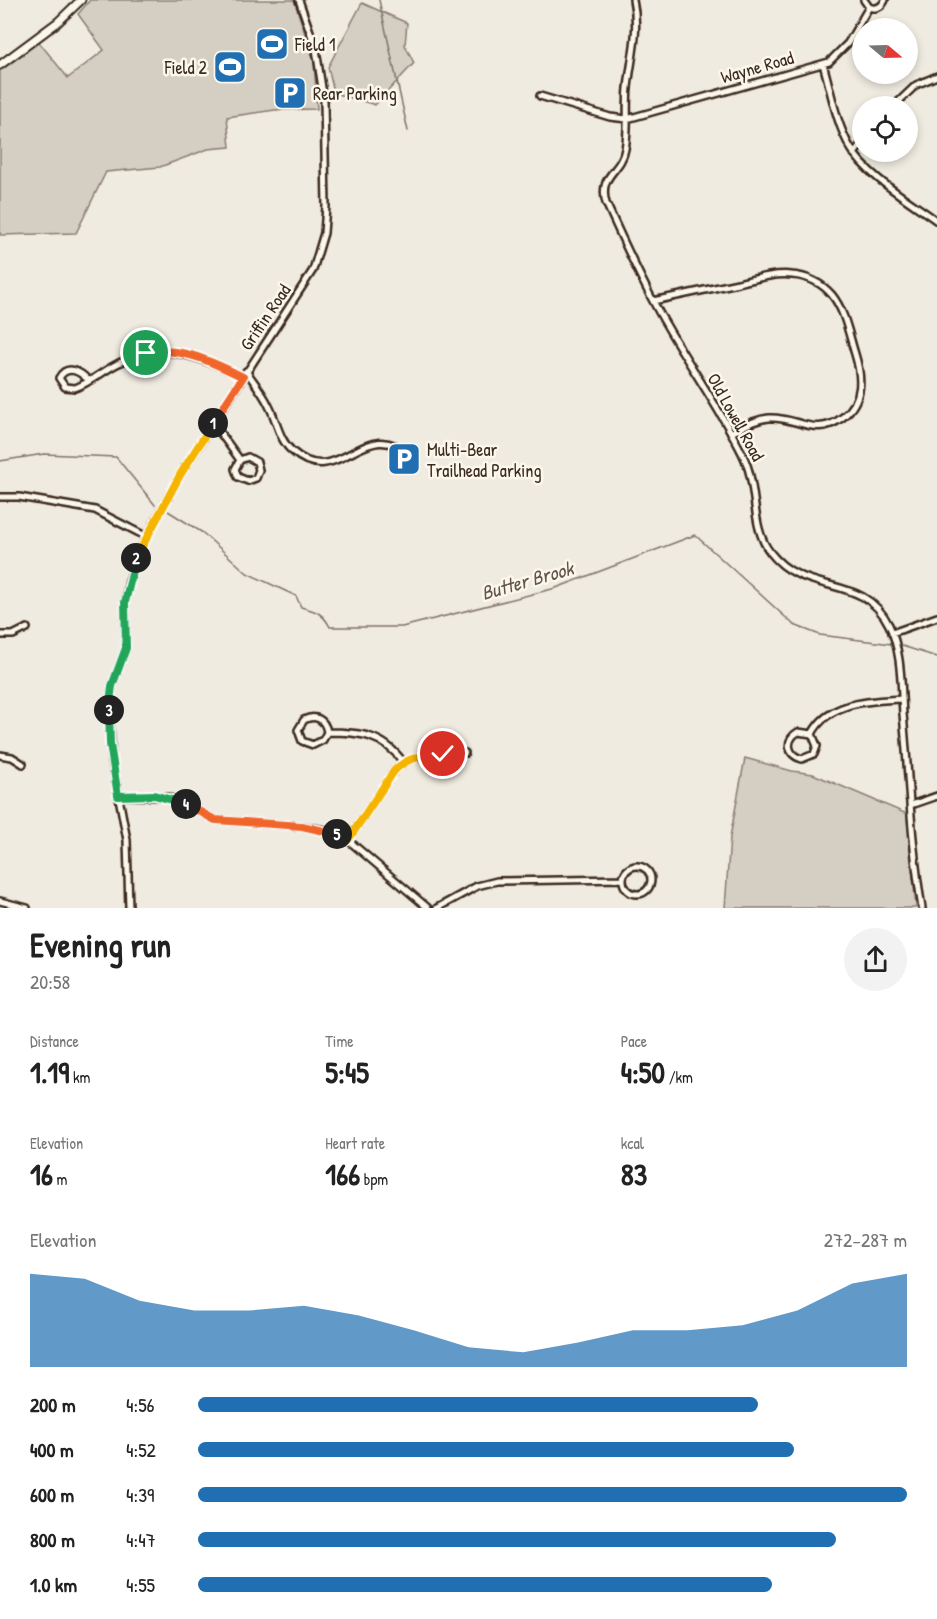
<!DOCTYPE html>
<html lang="en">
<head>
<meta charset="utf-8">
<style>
	body { margin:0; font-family:"Patrick Hand",sans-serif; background:#f2f2f2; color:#222; height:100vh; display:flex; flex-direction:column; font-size:22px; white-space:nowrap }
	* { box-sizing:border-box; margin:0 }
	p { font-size:20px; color:#767676 }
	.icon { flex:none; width:33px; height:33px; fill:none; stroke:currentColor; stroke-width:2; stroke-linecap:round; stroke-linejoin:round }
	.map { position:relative; height:908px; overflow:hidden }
	.panel { display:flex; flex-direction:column; background:#fff; flex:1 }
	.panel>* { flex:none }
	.needle { width:39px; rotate:109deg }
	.controls { position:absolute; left:852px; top:18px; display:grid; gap:12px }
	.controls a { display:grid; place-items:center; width:66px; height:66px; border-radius:50%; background:#fff; box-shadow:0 3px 9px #0003; font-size:30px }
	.pin { position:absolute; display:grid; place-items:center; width:51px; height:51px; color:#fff; margin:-26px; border:3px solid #fff; border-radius:50%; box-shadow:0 2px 6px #0007 }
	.km { position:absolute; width:30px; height:30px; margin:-15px; border-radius:50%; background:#222; color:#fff; font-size:16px; line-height:30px; text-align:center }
	.round { display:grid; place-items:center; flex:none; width:63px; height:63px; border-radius:32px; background:#f2f2f2 }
	.overview { display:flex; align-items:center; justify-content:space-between; height:102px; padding:0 30px }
	h1 { font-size:33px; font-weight:700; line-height:45px }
	.metrics { display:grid; grid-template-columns:repeat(3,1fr); gap:9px; height:102px; padding:6px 30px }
	.metrics div { display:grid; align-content:center }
	.metrics b { font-size:30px; font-weight:700 }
	.metrics small { font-size:16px; font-weight:400 }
	.metrics p { font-size:16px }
	.chart { height:168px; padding:12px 30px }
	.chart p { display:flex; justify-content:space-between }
	.chart svg { width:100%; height:108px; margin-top:6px; fill:#1f6fb2; opacity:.7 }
	ul { padding:0 30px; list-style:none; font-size:20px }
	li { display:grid; grid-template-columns:96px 72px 1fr; align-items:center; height:45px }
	li i { height:15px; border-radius:8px; background:#1f6fb2 }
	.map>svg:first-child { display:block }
</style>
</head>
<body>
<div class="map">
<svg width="937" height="908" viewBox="0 0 937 908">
	<rect width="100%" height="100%" fill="#f0ebe0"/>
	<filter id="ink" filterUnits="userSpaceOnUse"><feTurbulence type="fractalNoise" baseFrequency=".0167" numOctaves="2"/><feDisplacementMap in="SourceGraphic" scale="12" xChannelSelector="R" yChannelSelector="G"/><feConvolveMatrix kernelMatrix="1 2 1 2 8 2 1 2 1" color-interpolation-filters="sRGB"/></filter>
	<g filter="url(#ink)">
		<path fill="#d5cec3" stroke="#887c70" stroke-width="1.5" d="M90,0H294L314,61L317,109L275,110L227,117L230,147L208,149L160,167L106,172L76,233L0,235V70L39,42L68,78L104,50L78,14Z
			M362,3L407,23L405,45L414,63L375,105L334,93L328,67Z
			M745,758L792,771L813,774L907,814L916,908H725L730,837Z"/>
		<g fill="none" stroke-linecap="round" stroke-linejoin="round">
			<path stroke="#7f7367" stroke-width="1.5" d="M379,0L408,131
				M0,461L44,454L116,457L155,505
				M168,511L203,533L247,573L296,596L301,607C316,611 323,613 330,627H402L556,588L695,535L794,625L820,635L892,644
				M899,645L937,657"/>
			<defs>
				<path id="minor" d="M633,0C640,31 631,58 628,88C626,108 629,129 625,149C621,173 598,174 606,203C621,236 636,269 653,301C680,353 716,401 742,453C759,486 750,527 770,552C805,598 863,572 889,625C902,651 901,686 903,714C909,779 911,844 922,908
					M864,0L869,7C876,10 882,7 885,0
					M823,64C831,91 836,123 850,147C866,176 910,201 937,221
					M540,96L610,117L627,119L829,62L848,43L869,7
					M894,106L916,85L937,76
					M854,154L862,143
					M653,301C681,295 709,289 738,283C755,279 774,273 792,275C807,276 822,283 832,295C845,311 849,335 855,354C862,377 864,400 843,417C815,439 797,416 769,418C755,419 743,427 731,433
					M246,371C254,382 263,393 269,406C277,421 279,440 292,451C339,493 365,412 410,456
					M89,381C80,371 67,364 59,378L65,387L75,388C90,383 104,370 119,363C163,340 202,358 243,377
					M213,423L240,460L248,457L257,462L259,470L256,478L248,481L238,477L235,469L240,460
					M0,497H19L95,510L147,537
					M892,633L937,617
					M0,635H13L27,628
					M327,732L323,740L313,745L302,741L298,730L304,720C315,714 325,719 327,732C359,732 383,734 403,762
					M812,734L798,732C785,740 787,755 802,759L814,754L817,746L812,734C829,701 869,701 902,699
					M0,755L12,757L23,764
					M118,796L167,797L186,804L215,820L302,826L331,831L348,840L428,908
					M911,805L937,796
					M348,840L394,771C412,752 440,754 465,753
					M623 880a14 14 0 1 1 28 0a14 14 0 1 1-28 0Z
					M0,901L27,908
					M129,908L127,840L112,761L109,709L112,686L126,648L125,602L129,581L139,551L180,475L313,270L324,233L326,206L324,101L316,49L299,0
					M437,908L477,886L497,881L623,879"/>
				<path id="major" d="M0,65L58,22L81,0"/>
			</defs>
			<use href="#minor" stroke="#3b2a1e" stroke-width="10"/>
			<use href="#major" stroke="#3b2a1e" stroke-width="11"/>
			<use href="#minor" stroke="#fbf7ec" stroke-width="5"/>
			<use href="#major" stroke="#fbf7ec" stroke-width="7"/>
		</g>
	</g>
	<g fill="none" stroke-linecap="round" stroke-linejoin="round" filter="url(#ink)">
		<defs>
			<path id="split-1" d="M146,353C181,346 212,362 243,377L213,423"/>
			<path id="split-2" d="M136,558L180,475L213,423"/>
			<path id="split-3" d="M109,710L112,686L126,648L125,602L136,558"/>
			<path id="split-4" d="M109,710L110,744L118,796L154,795L186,804"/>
			<path id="split-5" d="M186,804L215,820L302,826L337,834"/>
			<path id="split-6" d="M337,834L348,840L394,771C407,757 424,755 443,754"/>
		</defs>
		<use href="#split-1" stroke="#fff" stroke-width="12"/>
		<use href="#split-2" stroke="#fff" stroke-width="12"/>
		<use href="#split-3" stroke="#fff" stroke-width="12"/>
		<use href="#split-4" stroke="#fff" stroke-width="12"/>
		<use href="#split-5" stroke="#fff" stroke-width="12"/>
		<use href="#split-6" stroke="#fff" stroke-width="12"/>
		<use href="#split-1" stroke="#f0652b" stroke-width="8"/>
		<use href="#split-2" stroke="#f5b400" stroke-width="8"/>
		<use href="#split-3" stroke="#22a559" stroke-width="8"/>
		<use href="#split-4" stroke="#22a559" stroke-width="8"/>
		<use href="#split-5" stroke="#f0652b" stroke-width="8"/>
		<use href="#split-6" stroke="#f5b400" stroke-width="8"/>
	</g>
	<defs>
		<symbol id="stadium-square" viewBox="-11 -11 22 22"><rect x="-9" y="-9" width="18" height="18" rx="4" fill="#1f6fb2" stroke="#fbf7ec"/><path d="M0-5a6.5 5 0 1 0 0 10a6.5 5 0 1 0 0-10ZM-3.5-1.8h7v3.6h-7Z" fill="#fff"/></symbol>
		<symbol id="parking-square" viewBox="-11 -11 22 22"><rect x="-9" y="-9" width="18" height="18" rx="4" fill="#1f6fb2" stroke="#fbf7ec"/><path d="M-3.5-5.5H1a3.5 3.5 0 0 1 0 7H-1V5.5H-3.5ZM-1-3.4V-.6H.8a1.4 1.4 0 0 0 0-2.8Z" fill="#fff"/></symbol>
	</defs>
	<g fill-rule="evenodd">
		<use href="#stadium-square" x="253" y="25" width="38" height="38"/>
		<use href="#stadium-square" x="211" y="48" width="38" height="38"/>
		<use href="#parking-square" x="271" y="74" width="38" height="38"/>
		<use href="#parking-square" x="385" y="440" width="38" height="38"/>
	</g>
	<g text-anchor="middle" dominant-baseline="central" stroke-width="5" stroke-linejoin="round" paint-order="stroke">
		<g font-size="18" fill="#3b2a1e" stroke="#fbf7ec" text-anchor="start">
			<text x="295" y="44">Field 1</text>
			<text x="207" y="67" text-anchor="end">Field 2</text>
			<text x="313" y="93">Rear Parking</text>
			<text x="427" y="449">Multi-Bear<tspan x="427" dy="21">Trailhead Parking</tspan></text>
		</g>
		<g font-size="18" fill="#3b2a1e" stroke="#fbf7ec">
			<text transform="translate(757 67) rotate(-16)">Wayne Road</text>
			<text transform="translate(265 317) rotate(-56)">Griffin Road</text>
			<text transform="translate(736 417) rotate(61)">Old Lowell Road</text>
		</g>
		<g font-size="20" font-style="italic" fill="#635448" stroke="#fbf7ec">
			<text transform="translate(527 580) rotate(-16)">Butter Brook</text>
		</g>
	</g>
</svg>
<div class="controls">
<a><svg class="needle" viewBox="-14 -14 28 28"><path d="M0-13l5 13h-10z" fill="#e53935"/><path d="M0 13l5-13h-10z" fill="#767676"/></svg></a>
<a><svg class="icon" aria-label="locate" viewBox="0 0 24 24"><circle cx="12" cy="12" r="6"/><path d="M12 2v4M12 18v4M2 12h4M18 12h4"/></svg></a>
</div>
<div class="pin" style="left:146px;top:353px;background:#1e9e55"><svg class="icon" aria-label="arrive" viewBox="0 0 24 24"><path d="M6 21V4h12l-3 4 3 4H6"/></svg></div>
<div class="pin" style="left:443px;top:754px;background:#d93025"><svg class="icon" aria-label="check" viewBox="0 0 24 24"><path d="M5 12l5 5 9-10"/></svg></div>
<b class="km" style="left:213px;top:423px">1</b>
<b class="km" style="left:136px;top:558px">2</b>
<b class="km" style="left:109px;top:710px">3</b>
<b class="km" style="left:186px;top:804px">4</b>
<b class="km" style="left:337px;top:834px">5</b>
</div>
<section class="panel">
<div class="overview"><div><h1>Evening run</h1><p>20:58</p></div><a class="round"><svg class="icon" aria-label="share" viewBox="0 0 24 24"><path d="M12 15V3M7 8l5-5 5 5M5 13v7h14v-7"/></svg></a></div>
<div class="metrics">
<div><p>Distance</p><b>1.19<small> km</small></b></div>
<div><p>Time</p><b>5:45</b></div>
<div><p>Pace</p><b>4:50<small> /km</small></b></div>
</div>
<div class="metrics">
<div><p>Elevation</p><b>16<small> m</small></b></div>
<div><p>Heart rate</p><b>166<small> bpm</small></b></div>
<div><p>kcal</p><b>83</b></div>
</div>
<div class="chart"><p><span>Elevation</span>272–287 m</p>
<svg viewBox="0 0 160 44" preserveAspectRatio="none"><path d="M0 44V6L10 8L20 17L30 21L40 21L50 19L60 23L70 29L80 36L90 38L100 34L110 29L120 29L130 27L140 21L150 10L160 6V44z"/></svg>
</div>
<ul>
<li><b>200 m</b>4:56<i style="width:79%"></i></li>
<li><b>400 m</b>4:52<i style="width:84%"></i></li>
<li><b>600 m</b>4:39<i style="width:100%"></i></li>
<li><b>800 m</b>4:47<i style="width:90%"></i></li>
<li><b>1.0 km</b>4:55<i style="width:81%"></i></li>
</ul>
</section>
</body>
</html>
